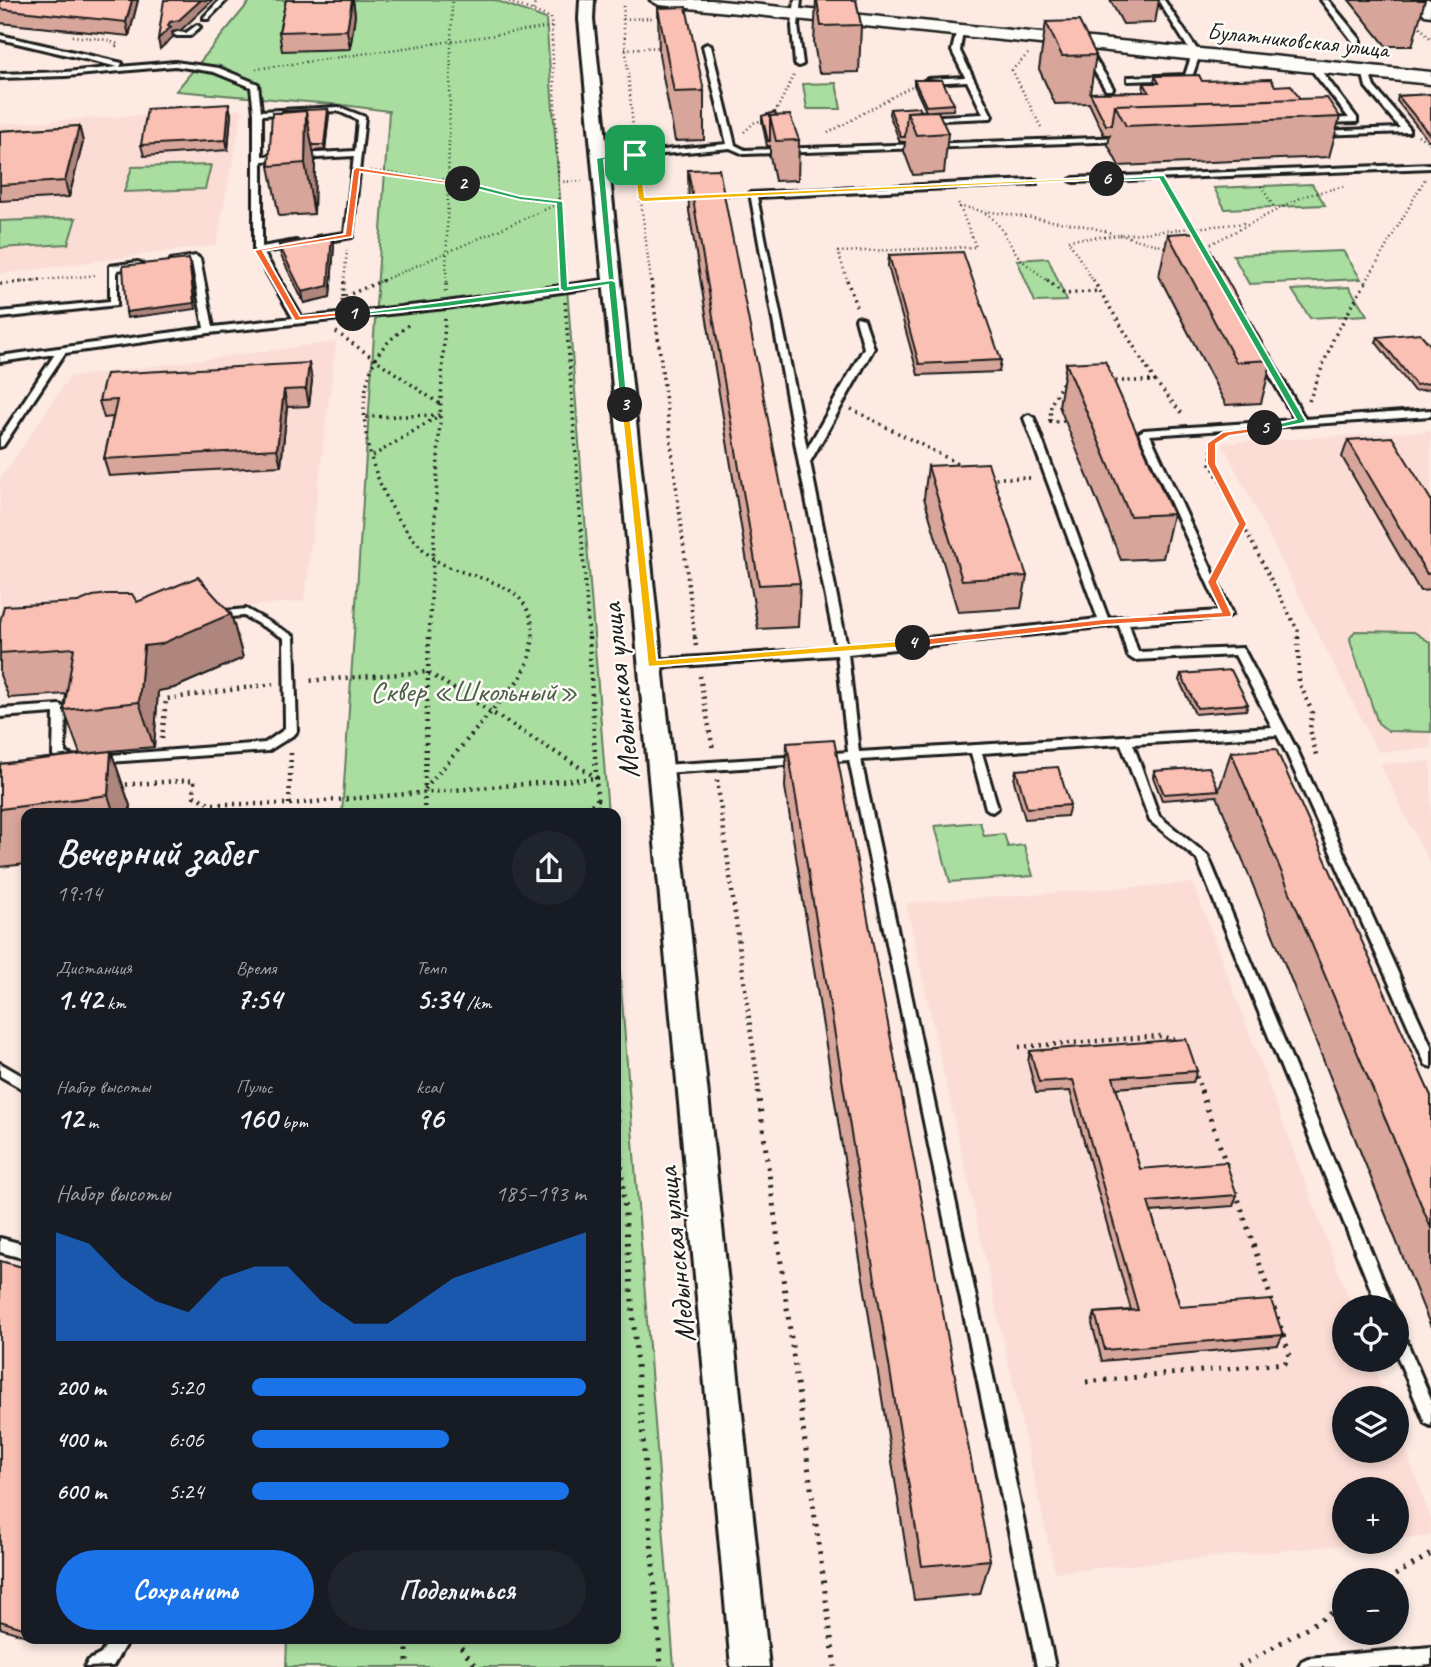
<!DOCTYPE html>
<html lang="ru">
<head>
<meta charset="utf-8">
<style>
	body { margin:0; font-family:Caveat,sans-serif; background:#20242c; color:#f1f3f6; height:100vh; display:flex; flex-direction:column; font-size:26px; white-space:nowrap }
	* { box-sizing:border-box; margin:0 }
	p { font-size:23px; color:#9ea1a6 }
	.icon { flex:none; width:38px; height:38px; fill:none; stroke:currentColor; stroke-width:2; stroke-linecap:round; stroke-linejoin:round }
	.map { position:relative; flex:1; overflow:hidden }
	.side { position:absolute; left:21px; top:808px; width:600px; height:836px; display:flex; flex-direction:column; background:#171b24; border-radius:14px; box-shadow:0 4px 10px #0003 }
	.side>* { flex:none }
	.controls { position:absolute; left:1332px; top:1295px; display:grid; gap:14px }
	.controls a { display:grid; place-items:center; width:77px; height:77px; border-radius:50%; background:#171b24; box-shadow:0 4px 10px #0003; font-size:35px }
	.pin { position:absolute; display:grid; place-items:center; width:60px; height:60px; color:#fff; margin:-30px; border-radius:14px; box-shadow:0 4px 10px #0006 }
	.km { position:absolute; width:35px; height:35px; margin:-18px; border-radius:50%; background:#222; color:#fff; font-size:19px; line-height:35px; text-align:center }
	.round { display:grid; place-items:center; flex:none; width:74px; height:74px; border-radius:37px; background:#20242c }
	.overview { display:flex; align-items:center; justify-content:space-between; height:119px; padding:0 35px }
	h1 { font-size:38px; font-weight:600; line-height:52px }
	.stats { display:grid; grid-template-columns:repeat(3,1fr); gap:10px; height:119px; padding:7px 35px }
	.stats div { display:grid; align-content:center }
	.stats b { font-size:30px; font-weight:600 }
	.stats small { font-size:19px; font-weight:400 }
	.stats p { font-size:19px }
	.chart { height:196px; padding:14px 35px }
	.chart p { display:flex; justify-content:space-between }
	.chart svg { width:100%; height:126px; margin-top:7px; fill:#1a73e8; opacity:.7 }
	.cta { display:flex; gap:14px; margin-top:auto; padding:14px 35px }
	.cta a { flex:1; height:80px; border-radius:42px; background:#1a73e8; color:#fff; font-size:28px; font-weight:600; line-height:80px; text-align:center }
	.cta a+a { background:#20242c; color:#f1f3f6 }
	ul { padding:0 35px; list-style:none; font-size:23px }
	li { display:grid; grid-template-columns:112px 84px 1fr; align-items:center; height:52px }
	li i { height:18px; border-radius:9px; background:#1a73e8 }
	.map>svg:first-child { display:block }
</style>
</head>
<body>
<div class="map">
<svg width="1431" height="1667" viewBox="0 0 1431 1667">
	<rect width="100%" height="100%" fill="#fceae3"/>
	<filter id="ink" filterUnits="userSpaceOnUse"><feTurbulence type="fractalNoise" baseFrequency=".0143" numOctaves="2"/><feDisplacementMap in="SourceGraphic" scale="14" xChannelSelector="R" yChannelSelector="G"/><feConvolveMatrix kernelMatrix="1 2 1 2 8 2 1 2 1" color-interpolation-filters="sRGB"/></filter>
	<g filter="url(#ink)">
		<path fill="#fbddd5" d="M243,109L216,245L0,274V124Z
			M336,342L304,601L0,629V480L69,377Z
			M1431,431V748L1378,752L1222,443Z
			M1431,761V866L1380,764Z
			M1193,883L1352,1307H1344V1360H1371L1386,1398H1344V1451H1396L1397,1427L1431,1519V1536L1397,1539L1396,1489H1344V1542H1372L1055,1572L906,903Z"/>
		<path fill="#a9dea0" stroke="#627d5e" stroke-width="2" d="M251,0H495L546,19L608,814H342L389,111L343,105L176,91Z
			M836,83L841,109H807L803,84Z
			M211,165L205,189L124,192L132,167Z
			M1312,184L1325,205L1225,209L1214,188Z
			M76,218L68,244L0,248V221Z
			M1343,251L1361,279L1249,284L1233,255Z
			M1048,258L1067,301L1035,302L1017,260Z
			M1349,287L1367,315L1310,318L1292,290Z
			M1355,631L1414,632L1431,643V732L1388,731L1378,723L1351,644L1350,638Z
			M980,822L984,836L1004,834L1008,847L1024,845L1033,876L950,882L935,826Z
			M616,923L674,1667H286L287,1640H616Z"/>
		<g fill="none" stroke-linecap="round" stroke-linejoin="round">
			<defs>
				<path id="service" d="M220,0H227L208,19H204V17Z
					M795,0H801L798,26L803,64L799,66L795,64L792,26Z
					M1158,0H1164L1200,54L1192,77L1188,79L1128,81V77H1131L1185,75L1192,54Z
					M1321,0H1328L1360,39V43H1354Z
					M197,25L200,27L190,36H177L173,34L177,32L186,33Z
					M957,29L963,30L960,51L992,116L991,118L941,120L937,118L941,116L983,114L967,81L928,83L924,81L928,79L965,77L952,51Z
					M0,35L122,63L120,67L175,62L219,68L258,84L261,111L339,107L365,117L352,237L317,243L313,240L317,237L345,233L354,156L262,161V247L296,241L300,244L296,247L263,252L302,318L446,302L612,279L616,282L612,285L446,308L209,333L65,353L3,446L0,447V437L55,354L0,362V356L204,328L192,262L174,265L170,262L171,260L196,256L200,259L213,327L293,318L254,250V113L251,87L214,72L175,66L66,76L0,78V74L66,72L118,67L0,39ZM338,111L358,120L355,151L262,156V115Z
					M707,44L711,46L735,145L745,150L1126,137L1130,139L1126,141L744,154L730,148L597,160L596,158L600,156L727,144L703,46Z
					M1083,49H1089L1113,88L1112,90H1106L1082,51Z
					M1310,64H1316L1357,118V122L1320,123L1319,121L1323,119L1349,118L1310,68Z
					M1362,70H1368L1374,87L1409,128V132L1316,135L1315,133L1319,131L1400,128L1366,87Z
					M1431,164V168L1074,182L1070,180L1074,178Z
					M1033,180H1036V184L757,197L807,449L864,348L856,319L857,317L864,319L874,348L810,462L847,647L1098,619L1024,418L1026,416L1029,415L1034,418L1108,618L1220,611L1139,433L1144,430L1295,420L1258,354L1260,352H1266L1268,354L1305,419L1431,410V416L1150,435L1232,614L1227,617L1129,624L1138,652L1243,648L1298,752L1431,1046V1067L1426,1065L1424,1061L1286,752L1277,735L1133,744L1159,816L1208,856L1394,1307H1378L1197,859L1150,821L1121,744L982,753L998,808L992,812L986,808L971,753L861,760L1055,1667H1037L849,760L823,762L817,758L823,754L848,752L837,655L652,668L646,664L652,660L836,648L799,464L750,193ZM1119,625L1128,656L1134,660L1235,655L1272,727L859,752L848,654Z
					M138,262L141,263V267L117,270V305L0,318V312L110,301V266Z
					M246,609L294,636L297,731L295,734L268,751L94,763L92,760L94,757L98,756L265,743L285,729L284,638L244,616L215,618L210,615L215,612Z
					M60,705L66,709L65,753L81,759L83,762L81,765C73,767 58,761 53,755L54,713L0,717V709Z
					M801,756L807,760L801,764L663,773L657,769L663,765Z
					M0,1063L26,1078V1091L0,1076Z
					M0,1238L26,1245V1259L0,1252Z
					M1396,1326L1401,1328L1431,1399V1426L1425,1423L1396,1353Z
					M109,1640H128L113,1666L85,1667L88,1661L101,1654Z
					M1431,1647V1665L1407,1667H1299L1302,1661L1308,1658Z"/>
				<path id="minor" d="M580,0H594L593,19L769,1667H731L579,19Z"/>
				<path id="tertiary" d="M650,0H711L1431,72V84L659,5Z
					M1412,0H1431V16L1425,15Z"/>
			</defs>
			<use href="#service" stroke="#1c1c1c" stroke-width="6"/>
			<use href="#minor" stroke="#1c1c1c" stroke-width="6"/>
			<use href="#tertiary" stroke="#1c1c1c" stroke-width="5"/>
			<path stroke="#1c1c1c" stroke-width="2.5" stroke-dasharray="1 3.5" stroke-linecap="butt" d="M505,0L551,18L563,276
				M624,6L623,19L654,18
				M533,10L536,0
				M623,19L634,139
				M1420,27L1431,39
				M72,36L102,39L118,44L115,48
				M625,49L664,47
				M1028,54L1012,70L1041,127
				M256,69L551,27
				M773,117L794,75
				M744,132L755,122L766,120
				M828,133L912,86
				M1418,135L1431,144
				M637,169L651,282
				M371,171L448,180L520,198L559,203
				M622,179H639
				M559,182L582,181
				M1261,186L1275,209
				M1169,191L1197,238
				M719,196H739
				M642,199L693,197
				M959,207C999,209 998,229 1019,257C1027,266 1040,274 1049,282
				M985,211L1086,226L1112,233
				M1120,235L1169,248
				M1203,248L1304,196L1345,186
				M22,282L98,275
				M344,282L347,250
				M379,282L560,203
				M446,282L452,0
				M848,282L838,252L976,247L957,200
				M1094,282L1068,240L1246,223
				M1366,282L1425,179"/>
			<path stroke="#1c1c1c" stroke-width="3.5" stroke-dasharray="2 4.5" stroke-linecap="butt" d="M651,280L695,639
				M847,280L856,306
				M1047,280L1064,294L1100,291
				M1093,280L1155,381H1111
				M0,284L41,280
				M446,292V280
				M343,297L344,280
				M342,301L343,297L384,280
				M565,302L589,639
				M408,325C396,335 382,345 375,360C345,420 382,513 429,555C461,584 535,571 533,639
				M336,332L441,405
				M1155,381L1184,416
				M1309,401L1334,337L1367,280
				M851,409L965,467
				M366,417L439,415
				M1050,421L1051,404L1064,380H1068
				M1049,422L1065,421
				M1212,443L1211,464L1298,631V639
				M373,456L440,415
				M989,478H1033
				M1222,564L1242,525
				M429,639L445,318"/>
			<path stroke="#1c1c1c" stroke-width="4.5" stroke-dasharray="2 5" stroke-linecap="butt" d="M589,637L598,814
				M695,637L696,647
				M1298,637L1299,682L1312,712L1310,729L1316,755
				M700,676L713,750
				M162,739L166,699L273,684
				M717,780L759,1092
				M119,785L194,780V796L211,804H289L597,778L427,672L306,681
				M425,789L520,678L529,660L533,637
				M289,804L291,752
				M424,814L429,637
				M581,814L598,799
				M1019,1047L1161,1036L1178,1041
				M1194,1070L1202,1092"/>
			<path stroke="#1c1c1c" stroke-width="5" stroke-dasharray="2.5 7" stroke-linecap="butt" d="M758,1091L835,1667
				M1201,1091L1227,1167
				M616,1100L661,1667
				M1086,1382L1285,1363L1290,1356L1236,1192
				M1387,1580L1431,1554
				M407,1640V1667
				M455,1640L476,1667
				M1239,1667L1344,1606"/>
			<use href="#service" fill="#fdfcf7" fill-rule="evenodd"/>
			<use href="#minor" fill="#fdfcf7" fill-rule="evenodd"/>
			<use href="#tertiary" fill="#fdfcf7" fill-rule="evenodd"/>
		</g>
		<path fill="#d7a59a" stroke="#1c1c1c" stroke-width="2" d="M0,0H138L129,36L0,23Z
			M286,0H353L355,15L350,49L282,51L279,32Z
			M816,0H856L861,25L859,72L819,73L814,43Z
			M1110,0H1159L1155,23L1123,24Z
			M1349,0H1425L1412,46H1386Z
			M658,8L704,91V140L675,141L659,55Z
			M1046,22L1096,55L1090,93L1143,92L1144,83H1154L1155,76L1202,81L1275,86L1340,117L1329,157L1119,166L1108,145L1110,135H1104L1089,103L1055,104L1039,69Z
			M914,80L954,104L953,110L933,111L948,133L944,173L913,175L904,151L905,142H900L889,114L890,109L926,111L914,85Z
			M1431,94V140H1428L1397,101L1398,96Z
			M328,109L329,114L325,150L313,151L315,161L314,214L279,216L269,166Z
			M231,114L228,150L144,156L141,145Z
			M762,116H776L799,140L798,180L775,181L770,156V146H767L762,121Z
			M79,126L83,142L69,197L0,201V131Z
			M688,170L800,583L798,627L758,629L689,211Z
			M1168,234L1272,360L1261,403L1226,405L1159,276Z
			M332,235L334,246L330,297L304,303L281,256L279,245Z
			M889,255L1001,360L999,372L918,375L888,266Z
			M1378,337L1431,346V389L1414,391L1376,342Z
			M1066,363L1173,514L1163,558L1121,560L1059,406Z
			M312,380L309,406L287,407L281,466L109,476L104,459L113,417L104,418L99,401Z
			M1348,440L1431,500V590L1420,591L1342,457Z
			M928,466L1027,576L1021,608L958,612L924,498Z
			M78,602H137L231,614L243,658L174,688L158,691L154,747L111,751L130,806V814H26V864L0,867V764L80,754L64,710L66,694L9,698L0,675V622Z
			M1181,674L1248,704L1246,710L1195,714L1179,680Z
			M787,743L990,1560L980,1594L914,1600L785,787Z
			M1231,752L1431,1096V1327L1217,796L1162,800L1153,777L1154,771L1219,790Z
			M1016,770L1070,805L1067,816L1025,819L1014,781Z
			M1030,1051L1197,1071L1193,1082L1116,1088L1140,1169L1237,1195L1233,1206L1151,1212L1180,1307L1283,1335L1278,1345L1102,1361L1092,1324L1095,1313L1131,1310L1070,1091L1036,1093L1028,1062Z
			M0,1261L26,1268V1636L0,1628Z"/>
		<path fill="#af867d" stroke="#1c1c1c" stroke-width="2" d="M132,0H138L129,36L126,22Z
			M201,0H213L181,30L172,32L173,37L160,49L158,39L170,22Z
			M352,0H353L355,15L350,49L347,30Z
			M229,104L231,114L228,150L226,140Z
			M328,109L329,114L325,150L324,145Z
			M306,111L315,161L314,214L305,163Z
			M79,126L83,142L69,197L65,181Z
			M332,235L334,246L330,297L304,303L302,292Z
			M189,259L196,309L127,318L126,312Z
			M309,363L312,380L309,406L306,389Z
			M284,390L287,407L281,466L277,449Z
			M231,614L243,658L174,688L158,691L154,747L139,702L144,646Z
			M111,751L130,806V814H114L108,795Z"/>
		<path fill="#fac0b3" stroke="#1c1c1c" stroke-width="2" d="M3,0H132L126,22L0,9V2Z
			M164,0H201L179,20L170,22L168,25L171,27L158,39Z
			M286,0H352L347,30L279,32Z
			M817,0H856L861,25L821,26Z
			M686,7L704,91L674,92L658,8Z
			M1079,21L1096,55L1062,56L1046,22Z
			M1199,75L1202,81L1271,79L1275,86L1291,85L1300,99L1115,105L1112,125H1106L1090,93L1149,92L1144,83H1159L1155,76Z
			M914,80H942L954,104L926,106Z
			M1431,94V135H1430L1398,96Z
			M1327,98L1340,117L1126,126L1115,105Z
			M229,104L226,140L141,145L147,109Z
			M919,107L921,111L907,112L905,137H901L890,109Z
			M328,109L324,145H312L306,111L282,113V111Z
			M306,111L305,163L269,166L272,113Z
			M938,111L948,133L916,135L907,112Z
			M775,112L776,116H770V141H768L762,116Z
			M790,115L799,140L776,141L770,116Z
			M79,126L65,181L0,185V131Z
			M719,169L800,583L759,585L688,170Z
			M1200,232L1272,360L1236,362L1168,234Z
			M332,235L328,286L302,292L279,245Z
			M963,252L1001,360L919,364L889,255Z
			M189,259L194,303L126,312L123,266Z
			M1420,333L1431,346V383L1416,385L1378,337Z
			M1105,361L1173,514L1130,516L1066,363Z
			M309,363L306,389L284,390L277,449L104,459L117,400L99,401L106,374Z
			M1392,437L1431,500V573L1427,574L1348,440Z
			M988,463L1027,576L962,580L928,466Z
			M198,577L231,614L161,644L144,646L139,702L64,710L74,648L0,653V622L4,606L78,602L93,596L108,594H132L137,602Z
			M1231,670L1248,704L1197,708L1181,674Z
			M834,740L990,1560L922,1566L787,743Z
			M1276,749L1431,1096V1228L1231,752Z
			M111,751L108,795L0,809V764Z
			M1058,767L1070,805L1027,808L1016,770Z
			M1209,767L1219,790L1164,794L1154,771Z
			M1186,1039L1197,1071L1113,1077L1140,1169L1226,1162L1237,1195L1148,1202L1180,1307L1271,1300L1283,1335L1105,1350L1095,1313L1138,1310L1073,1080L1039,1082L1030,1051Z
			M0,1261L26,1268V1629L0,1621Z"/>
	</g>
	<path fill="#22a559" stroke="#fff" stroke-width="2" d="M635,152L638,156L604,160L615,284L446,307L353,316L349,314L608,280L596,158Z"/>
	<path fill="#f0652b" stroke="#fff" stroke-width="2" d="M356,167L466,184L463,186L360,172L352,237L263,251L300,316L353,311L357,314L295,321L254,250L345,234L353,170Z"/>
	<path fill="#22a559" stroke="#fff" stroke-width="2" d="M463,181L520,196L563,201L568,286L612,280L616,282L628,407L620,405L608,285L564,292L560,289L556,204L520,200L460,185Z"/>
	<path fill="#f5b400" stroke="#fff" stroke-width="2" d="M621,403L629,405L657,660L913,640L917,641V646L648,667Z"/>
	<path fill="#f0652b" stroke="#fff" stroke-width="2" d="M1265,426H1268V430L1229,436L1216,444V464L1247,524L1217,582L1232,614L1231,617L1104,625L913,647L908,643L913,640L1104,619L1221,612L1207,582L1238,524L1207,464V443L1223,432Z"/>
	<path fill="#22a559" stroke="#fff" stroke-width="2" d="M1164,175L1306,421L1304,423L1265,431L1261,428L1296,419L1159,179L1107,181L1103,179Z"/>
	<path fill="#f5b400" stroke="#fff" stroke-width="2" d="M633,153L639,155L645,197L1107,177L1111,179L642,202L638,199Z"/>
	<g text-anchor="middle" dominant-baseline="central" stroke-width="5" stroke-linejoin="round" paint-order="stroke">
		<g font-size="24" fill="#1c1c1c" stroke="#fdfcf7">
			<text transform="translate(1298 40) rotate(6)">Булатниковская улица</text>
		</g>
		<g font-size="30" fill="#4d604a" stroke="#fdfcf7">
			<text x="474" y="691">Сквер «Школьный»</text>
		</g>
		<g font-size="30" fill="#1c1c1c" stroke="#fdfcf7">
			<text transform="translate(620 691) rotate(-96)">Медынская улица</text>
			<text transform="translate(676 1255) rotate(-96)">Медынская улица</text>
		</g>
	</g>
</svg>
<div class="controls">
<a><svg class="icon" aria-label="locate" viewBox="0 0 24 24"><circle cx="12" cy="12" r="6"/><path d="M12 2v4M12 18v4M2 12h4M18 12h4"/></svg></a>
<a><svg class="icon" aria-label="layers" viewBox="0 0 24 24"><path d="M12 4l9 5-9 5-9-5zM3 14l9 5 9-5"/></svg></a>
<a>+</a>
<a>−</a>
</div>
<div class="pin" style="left:635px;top:155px;background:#1e9e55"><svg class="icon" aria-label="arrive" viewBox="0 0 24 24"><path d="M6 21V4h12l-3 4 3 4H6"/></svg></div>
<b class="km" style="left:353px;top:314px">1</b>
<b class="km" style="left:463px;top:184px">2</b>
<b class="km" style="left:625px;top:405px">3</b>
<b class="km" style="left:913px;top:643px">4</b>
<b class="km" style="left:1265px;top:428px">5</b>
<b class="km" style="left:1107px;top:179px">6</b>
<section class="side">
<div class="overview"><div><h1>Вечерний забег</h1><p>19:14</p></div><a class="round"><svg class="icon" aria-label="share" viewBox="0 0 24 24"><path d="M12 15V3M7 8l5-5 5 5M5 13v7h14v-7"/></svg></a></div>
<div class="stats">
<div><p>Дистанция</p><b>1.42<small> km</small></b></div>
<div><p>Время</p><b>7:54</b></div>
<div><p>Темп</p><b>5:34<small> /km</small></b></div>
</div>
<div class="stats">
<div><p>Набор высоты</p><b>12<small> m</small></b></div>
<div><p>Пульс</p><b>160<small> bpm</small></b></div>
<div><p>kcal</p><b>96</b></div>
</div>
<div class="chart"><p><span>Набор высоты</span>185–193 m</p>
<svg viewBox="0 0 160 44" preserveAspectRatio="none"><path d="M0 44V6L10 10L20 22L30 30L40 34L50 22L60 18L70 18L80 30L90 38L100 38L110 30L120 22L130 18L140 14L150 10L160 6V44z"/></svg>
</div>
<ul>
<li><b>200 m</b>5:20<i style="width:100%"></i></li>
<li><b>400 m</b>6:06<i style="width:59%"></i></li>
<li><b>600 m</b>5:24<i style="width:95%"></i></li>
</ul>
<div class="cta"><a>Сохранить</a><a>Поделиться</a></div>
</section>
</div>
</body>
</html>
